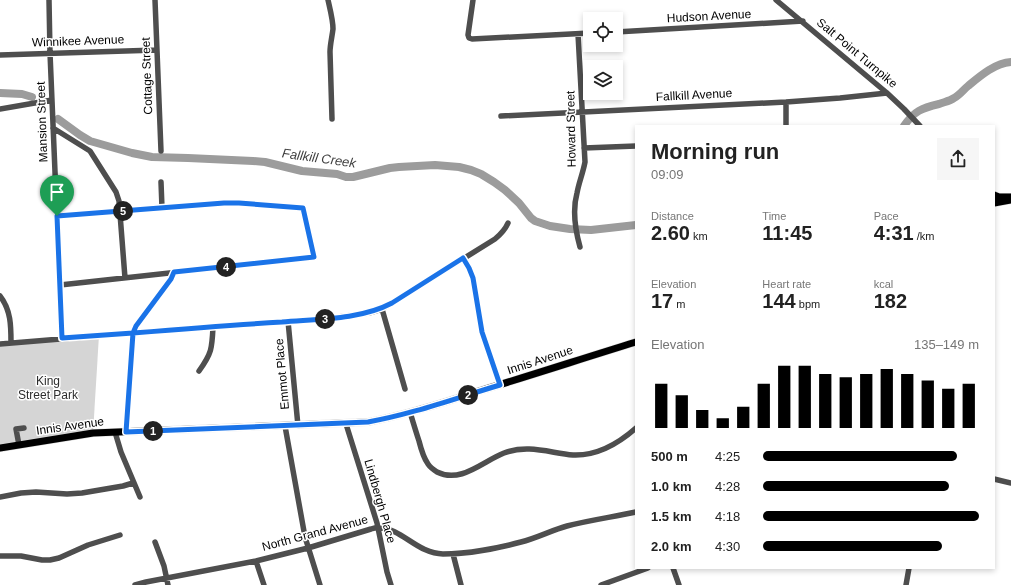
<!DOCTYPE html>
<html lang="en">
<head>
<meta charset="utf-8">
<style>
	body { margin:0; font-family:Helvetica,sans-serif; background:#f6f6f6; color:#222; height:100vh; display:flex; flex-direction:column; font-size:15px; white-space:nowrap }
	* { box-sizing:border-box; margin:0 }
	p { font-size:13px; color:#767676 }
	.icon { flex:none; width:22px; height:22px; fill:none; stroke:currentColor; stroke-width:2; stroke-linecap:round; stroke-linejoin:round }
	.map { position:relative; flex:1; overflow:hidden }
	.sheet { position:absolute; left:635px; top:125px; width:360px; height:444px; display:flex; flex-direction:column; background:#fff; border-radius:0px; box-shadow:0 2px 6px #0003 }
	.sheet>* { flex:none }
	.fabs { position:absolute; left:583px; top:12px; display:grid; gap:8px }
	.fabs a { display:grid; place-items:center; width:40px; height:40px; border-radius:0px; background:#fff; box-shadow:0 2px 6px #0003; font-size:20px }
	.pin { position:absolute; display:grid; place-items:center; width:34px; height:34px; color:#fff; margin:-41px -17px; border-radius:50% 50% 50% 0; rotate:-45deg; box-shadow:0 0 4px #0007 }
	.pin .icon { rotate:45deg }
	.km { position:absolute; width:20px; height:20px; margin:-10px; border-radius:50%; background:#222; color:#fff; font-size:11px; line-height:20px; text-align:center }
	.round { display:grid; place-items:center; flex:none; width:42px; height:42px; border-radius:0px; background:#f6f6f6 }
	.head { display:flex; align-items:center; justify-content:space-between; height:68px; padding:0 16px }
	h1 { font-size:22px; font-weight:800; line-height:30px }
	.metrics { display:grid; grid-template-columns:repeat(3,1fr); gap:6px; height:68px; padding:4px 16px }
	.metrics div { display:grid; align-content:center }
	.metrics b { font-size:20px; font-weight:800 }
	.metrics small { font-size:11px; font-weight:400 }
	.metrics p { font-size:11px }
	.chart { height:112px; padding:8px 16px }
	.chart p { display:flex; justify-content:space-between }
	.chart svg { width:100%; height:72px; margin-top:4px; stroke:#000; stroke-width:6 }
	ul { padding:0 16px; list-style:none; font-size:13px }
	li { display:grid; grid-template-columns:64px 48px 1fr; align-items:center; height:30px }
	li i { height:10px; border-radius:5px; background:#000 }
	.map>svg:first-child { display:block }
</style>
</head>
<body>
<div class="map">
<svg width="1011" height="585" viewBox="0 0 1011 585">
	<rect width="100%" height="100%" fill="#fff"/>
	<path fill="#d5d5d5" d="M99,335L93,433L0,448V344Z"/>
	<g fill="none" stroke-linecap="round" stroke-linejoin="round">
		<path stroke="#9c9c9c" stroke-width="8" d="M0,93L22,94L32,97
			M58,119L80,135L90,141L132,153L152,157L188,158L253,161L265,162L302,171L337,174L346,177H353L390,168L399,167L435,165L459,167L471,170L481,174L494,182L505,190L519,203L531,218L535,221L550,226L570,229L591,230L636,225
			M904,126C914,111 922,108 939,104C944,102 950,101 954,98C960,95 963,90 968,86C980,76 995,63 1011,62"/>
		<defs>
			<path id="major" d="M994,195L999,197H1011
				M994,203L1011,200
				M0,448L93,433L368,422C406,415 443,403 479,391C532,375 584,358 636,342"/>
		</defs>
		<use href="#major" stroke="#dbdbdb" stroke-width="8"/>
		<path stroke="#4e4e4e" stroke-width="5.5" d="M49,0L50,53L62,338
			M155,0L161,151
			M328,0C330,9 333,20 333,29C332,37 330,45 330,52L332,119
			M473,0L468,35L469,38L472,39L590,33
			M776,0L887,93L904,109L920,126
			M616,32L803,21
			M578,34L585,162C583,173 579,182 577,193C572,211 575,229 580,247
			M0,55L157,50
			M786,102V126
			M0,109L52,100
			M501,116L786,102L840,98L887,93
			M53,128L90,151L116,192L119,201L125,278
			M584,148L636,146
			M161,182L162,208
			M57,216L224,203H239L303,208L314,257L60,285
			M463,258L469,268L473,278L482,331L500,385
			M0,296C11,310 11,326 11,343
			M382,309L405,389
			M288,321L298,426
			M0,344L133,333L330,318L369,313L382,309L392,303L495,239C501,234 505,230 508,223
			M199,371C212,353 212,348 213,327
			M410,412C413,422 416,432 419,441C421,449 423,457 428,464C430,467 434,470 437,472C461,484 483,461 504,453C528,444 550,453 573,455C597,456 619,443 636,428
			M346,424L377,523L387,572L391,585
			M285,426L305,537L320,585
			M115,432L121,452L140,497
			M126,432L133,333L136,326L171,279L174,272
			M19,445L16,429L24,428
			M994,479L1011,483
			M0,497L21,493L36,492L67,494L82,493L123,486L133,483
			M155,542L164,566L168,585
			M453,554L461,585
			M0,556H21L42,560H50L59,558L88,545L120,535
			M256,561L264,585
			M673,568L679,585
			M135,585L146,582L256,561L308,548L371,529C374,528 377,527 380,528C401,528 418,554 443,554C467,554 499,548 521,542C537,538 552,530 567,526C590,520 613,517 636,512
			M601,585L648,568
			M906,585L909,568"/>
		<use href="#major" stroke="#000" stroke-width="7"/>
	</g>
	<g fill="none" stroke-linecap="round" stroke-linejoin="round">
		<defs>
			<path id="route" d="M57,216L62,338L133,333L126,432L368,422C413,414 456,398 500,385L482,332L473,278L469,268L463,258L392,303C360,320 317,319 282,322C232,325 182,329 133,333L136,326L171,279L174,272L314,257L303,208L239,203H224L57,216"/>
		</defs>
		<use href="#route" stroke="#fff" stroke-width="8"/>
		<use href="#route" stroke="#1a73e8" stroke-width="5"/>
	</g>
	<g text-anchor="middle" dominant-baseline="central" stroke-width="3" stroke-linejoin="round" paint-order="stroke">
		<g font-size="12" fill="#000" stroke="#fff">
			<text transform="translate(709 16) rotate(-3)">Hudson Avenue</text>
			<text transform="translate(78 41) rotate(-2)">Winnikee Avenue</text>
			<text transform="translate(857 53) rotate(40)">Salt Point Turnpike</text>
			<text transform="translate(147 76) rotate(-92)">Cottage Street</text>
			<text transform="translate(694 95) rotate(-3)">Fallkill Avenue</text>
			<text transform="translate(42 122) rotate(-92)">Mansion Street</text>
			<text transform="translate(571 129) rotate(-91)">Howard Street</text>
			<text transform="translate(540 360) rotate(-18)">Innis Avenue</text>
			<text transform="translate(282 374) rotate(-95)">Emmot Place</text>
			<text transform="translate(70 426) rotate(-8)">Innis Avenue</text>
			<text transform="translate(380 501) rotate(74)">Lindbergh Place</text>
			<text transform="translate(315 533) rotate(-15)">North Grand Avenue</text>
		</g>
		<g font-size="12" fill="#2c2c2c" stroke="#fff">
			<text x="48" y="381">King<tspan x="48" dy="14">Street Park</tspan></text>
		</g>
		<g font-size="13" font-style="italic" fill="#3d3d3d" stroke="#fff">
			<text transform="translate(319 158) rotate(8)">Fallkill Creek</text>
		</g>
	</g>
</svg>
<div class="fabs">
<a><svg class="icon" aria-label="locate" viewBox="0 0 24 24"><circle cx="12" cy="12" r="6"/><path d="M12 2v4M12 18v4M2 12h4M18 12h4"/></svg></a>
<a><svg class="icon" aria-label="layers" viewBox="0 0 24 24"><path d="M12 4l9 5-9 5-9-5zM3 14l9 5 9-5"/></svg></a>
</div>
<div class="pin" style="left:57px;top:216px;background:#1e9e55"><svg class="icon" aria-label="arrive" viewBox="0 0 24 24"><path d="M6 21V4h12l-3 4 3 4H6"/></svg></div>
<b class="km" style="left:153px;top:431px">1</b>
<b class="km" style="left:468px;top:395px">2</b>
<b class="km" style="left:325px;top:319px">3</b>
<b class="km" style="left:226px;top:267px">4</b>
<b class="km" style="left:123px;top:211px">5</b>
<section class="sheet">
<div class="head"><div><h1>Morning run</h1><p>09:09</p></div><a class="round"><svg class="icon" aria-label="share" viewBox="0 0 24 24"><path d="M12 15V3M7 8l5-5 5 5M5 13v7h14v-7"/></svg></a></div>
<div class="metrics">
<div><p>Distance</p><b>2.60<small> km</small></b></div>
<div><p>Time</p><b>11:45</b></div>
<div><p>Pace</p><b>4:31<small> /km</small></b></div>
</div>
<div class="metrics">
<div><p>Elevation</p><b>17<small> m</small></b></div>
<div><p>Heart rate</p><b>144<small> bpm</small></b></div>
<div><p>kcal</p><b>182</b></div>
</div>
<div class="chart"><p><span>Elevation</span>135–149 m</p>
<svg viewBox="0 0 160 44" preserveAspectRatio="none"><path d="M5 44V17M15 44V24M25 44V33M35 44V38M45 44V31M55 44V17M65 44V6M75 44V6M85 44V11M95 44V13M105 44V11M115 44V8M125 44V11M135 44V15M145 44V20M155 44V17"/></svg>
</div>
<ul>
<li><b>500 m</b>4:25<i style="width:90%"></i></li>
<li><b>1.0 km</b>4:28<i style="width:86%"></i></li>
<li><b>1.5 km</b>4:18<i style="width:100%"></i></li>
<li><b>2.0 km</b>4:30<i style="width:83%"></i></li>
</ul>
</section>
</div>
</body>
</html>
